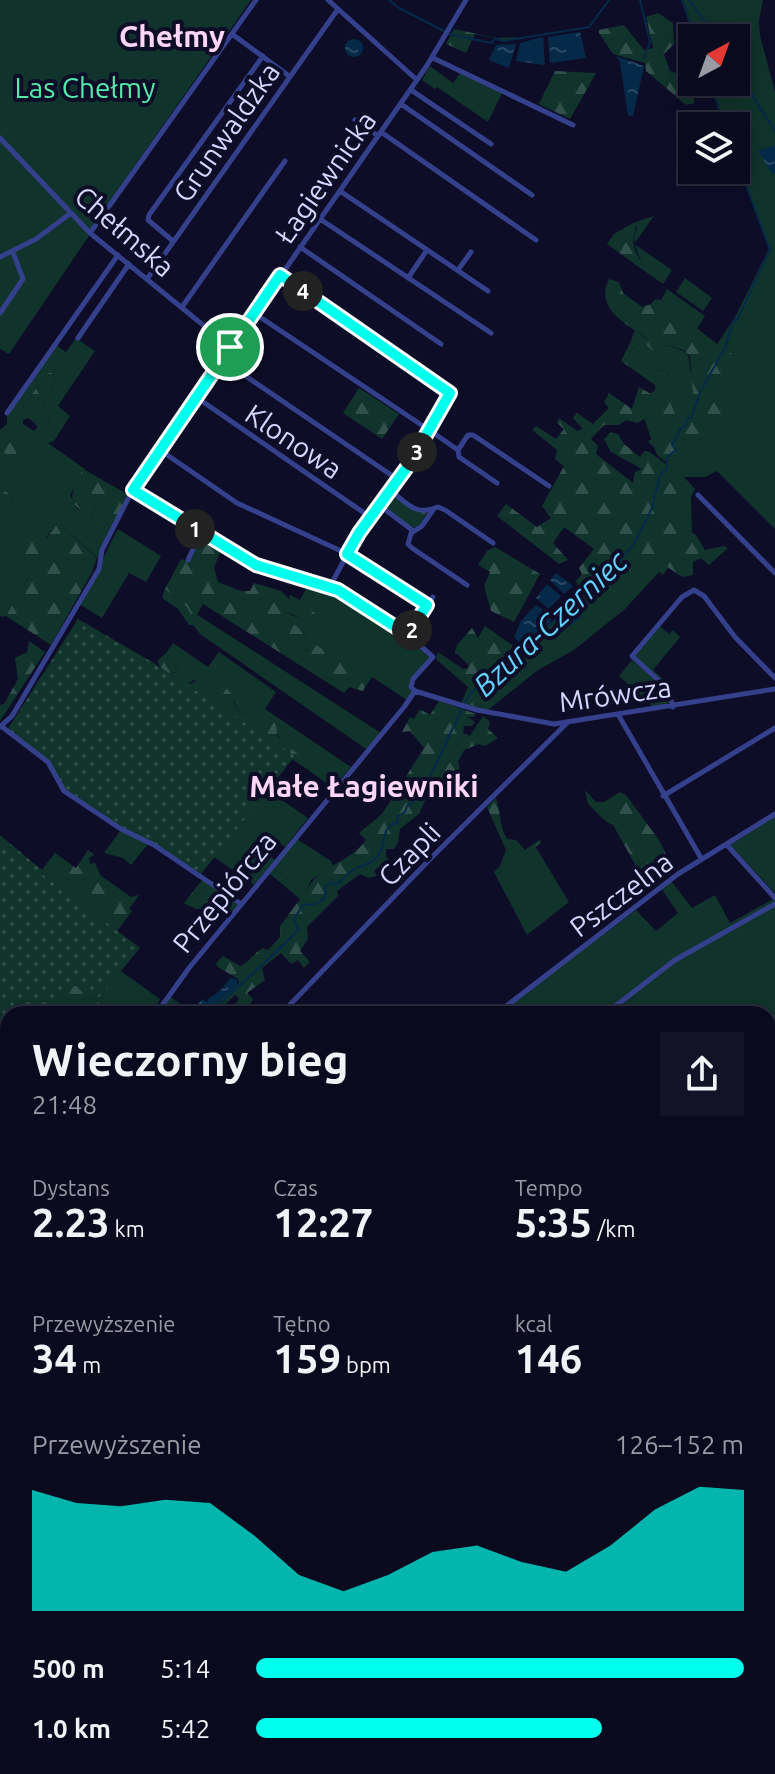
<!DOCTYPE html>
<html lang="pl">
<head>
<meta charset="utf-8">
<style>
	body { margin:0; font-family:Ubuntu,sans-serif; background:#131327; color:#f1f3f6; height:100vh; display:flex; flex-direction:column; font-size:30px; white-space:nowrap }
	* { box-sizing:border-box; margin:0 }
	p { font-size:26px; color:#999aa4 }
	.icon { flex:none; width:44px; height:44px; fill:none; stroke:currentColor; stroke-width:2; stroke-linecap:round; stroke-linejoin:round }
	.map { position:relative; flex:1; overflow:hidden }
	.panel { position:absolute; left:0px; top:1006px; width:776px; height:768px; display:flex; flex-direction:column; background:#0a0a1e; border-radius:24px 24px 0 0; box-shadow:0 4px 20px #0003,0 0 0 2px #2a2b3c }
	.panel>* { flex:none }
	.needle { width:52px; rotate:41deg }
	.fabs { position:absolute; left:678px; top:24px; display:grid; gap:16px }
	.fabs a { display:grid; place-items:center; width:72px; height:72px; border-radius:0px; background:#0a0a1e; box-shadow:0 4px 20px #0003,0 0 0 2px #2a2b3c; font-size:40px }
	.pin { position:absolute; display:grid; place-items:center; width:68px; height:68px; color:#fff; margin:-34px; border:4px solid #fff; border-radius:50%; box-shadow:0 2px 8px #0007 }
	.km { position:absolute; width:40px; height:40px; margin:-20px; border-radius:50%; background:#222; color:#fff; font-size:22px; line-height:40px; text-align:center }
	.round { display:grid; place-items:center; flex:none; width:84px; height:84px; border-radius:0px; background:#131327 }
	.head { display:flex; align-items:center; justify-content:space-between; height:136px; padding:0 32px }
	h1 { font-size:44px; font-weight:700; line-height:60px }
	.stats { display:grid; grid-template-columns:repeat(3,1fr); gap:12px; height:136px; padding:8px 32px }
	.stats div { display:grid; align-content:center }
	.stats b { font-size:40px; font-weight:700 }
	.stats small { font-size:22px; font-weight:400 }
	.stats p { font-size:22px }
	.chart { height:224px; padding:16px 32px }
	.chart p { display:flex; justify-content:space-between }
	.chart svg { width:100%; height:144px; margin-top:8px; fill:#00ffec; opacity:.7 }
	ul { padding:0 32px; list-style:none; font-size:26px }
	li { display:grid; grid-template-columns:128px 96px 1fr; align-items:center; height:60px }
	li i { height:20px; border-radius:10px; background:#00ffec }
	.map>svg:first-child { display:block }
</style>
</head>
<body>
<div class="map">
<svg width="775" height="1774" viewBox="0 0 775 1774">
	<defs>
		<pattern id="forest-firs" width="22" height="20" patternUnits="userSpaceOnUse" patternTransform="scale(2)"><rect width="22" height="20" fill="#10332b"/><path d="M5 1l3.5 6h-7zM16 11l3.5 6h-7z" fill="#32504b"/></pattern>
		<pattern id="garden-dots" width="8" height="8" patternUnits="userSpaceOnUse" patternTransform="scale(2)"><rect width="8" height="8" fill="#10332b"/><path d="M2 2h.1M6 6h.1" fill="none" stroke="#32504b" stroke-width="1.8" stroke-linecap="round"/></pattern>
		<pattern id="water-ripples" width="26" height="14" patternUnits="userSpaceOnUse" patternTransform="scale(2)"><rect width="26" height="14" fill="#052a49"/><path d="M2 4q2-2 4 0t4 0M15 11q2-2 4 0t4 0" fill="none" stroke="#294864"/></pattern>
	</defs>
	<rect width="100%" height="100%" fill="#0d0d28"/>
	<path fill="#10332b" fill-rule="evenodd" d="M0,0H251L91,228L89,236L9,354L0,349Z
		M683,0H763L759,21L760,35L775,92V529L717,471L705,477H684L695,489L691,497L692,532L663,575L659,572L625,609L574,650L538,670L488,710L466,706L473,690L525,651L544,630L592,586L616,568L666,466V462L657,455L638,401L674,378L650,366L645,356L629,345L635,330L660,349L665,345C698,354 684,352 693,377L735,321L734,319L769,249L736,155V126H726L711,82H736V38H696Z
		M430,66L453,83L461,72L502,93L488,122L437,87L435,89L422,80Z
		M654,216L634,244L672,270L663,284L643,270C640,252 630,246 637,227L633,223Z
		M685,278L712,298L703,311L676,292Z
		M667,289L705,316L697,329L661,300Z
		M76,338L95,351L58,406L70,416L54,441L48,443L85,469L70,495L76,508L80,510L79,503L82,501L95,503L91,520L104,521L112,529L100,560L60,524H57L45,539L27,523L35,566L6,616L2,617L0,615V523L11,506L12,496L0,487V450L4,451L13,445L7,436V417L56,345L66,352ZM48,373L53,374L55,380L43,405L50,422L45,430L38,426L34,431L17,420L19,411Z
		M118,529L161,556L146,582L129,573L102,618L79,604C95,579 104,554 118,529Z
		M308,585C354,594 396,627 431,659L410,680L412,692L407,700L372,677L363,691L366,684L314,648L307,651L303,641L307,638C300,629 292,620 282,617V613L286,612L300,619L289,597L290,595L300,600Z
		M165,589L188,607L194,619L196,614L381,733L366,749L200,634L193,625H189L178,609L162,598Z
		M660,626L669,634L673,630L680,637L653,670L668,684L666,686L634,655Z
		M173,643L208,667L219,652L276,692L265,709L351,767L333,788L308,770L310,765L284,744L275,731L263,721L238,711L234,701L219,688L211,689L194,680L186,685L169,673L178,672L173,658L166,653Z
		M632,660L667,690L670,700L668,704L653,707L619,676Z
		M267,790L308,818L285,847L268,835L259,847L275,860L254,885L214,857Z
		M775,817V893L730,845Z
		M120,831L149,843L131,865L123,858L104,853Z
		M297,839L331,861L333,866L311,880L306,891L273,868Z
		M535,846L569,902L527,935L496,876Z
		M671,881L692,908L715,895L730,923L775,898V1774H0V1535L8,1532V1766H768V1014H498L636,910L656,931L678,913L661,888Z
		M121,971L160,999L153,1014H114L105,1005L103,992Z
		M0,1290L8,1302V1331L0,1336Z"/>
	<path fill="url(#forest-firs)" d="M658,13L673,23L674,44L664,54L670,71C692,79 694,79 694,103L686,105L646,71L645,63L613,54L599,33V30L624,25L644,50L653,48L646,17Z
		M454,29L497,38L517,37V39L504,40L475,34L466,53L446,44Z
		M555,71L596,73L570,119L539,104Z
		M633,223H636C636,232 631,241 635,250C638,258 642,261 643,270L607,244L614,234Z
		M609,279L619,282L623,293L642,307L651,304L655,299L661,300L717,344L734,319L736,322L728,352L737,356L741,362L726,382L728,403L719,393L717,397L726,410L729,421L718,433L705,412L707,406L702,401L689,412L695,416L696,422H700L708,437L711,447L700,457L682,445L667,462L666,457L648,442L664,427L652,414L638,423L626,420L619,425H604L591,439L598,446L596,454L633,483L635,472L642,469L611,452L604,439L611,432L618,434L624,444L640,457L644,451H648L674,470L688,490L678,507L680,525L696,535L705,550L724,546L728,548L709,565L701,558L693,562V575L682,577L663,564L652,572L632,571L608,566L579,588L576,581L582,574L579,568L594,549L564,527L553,543L568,560L559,564L497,516L506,504L537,527L551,518L542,506L564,466L555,459L557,450L532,430L536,426L556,439L564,429L557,423L559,418L577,431L583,429L573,418L577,413L593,424L609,408L604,402L609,393L632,409L639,387L656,397L655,385L621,361L629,345L645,356L650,366L674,378L678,383L668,397L675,414H681C686,407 686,400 693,393L690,356L684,350L666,345L654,352L647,345L648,339C627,324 594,309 609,279Z
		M48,373H52L55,380L43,405L50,422L45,430L40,429L29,418L23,420V425L16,420L19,411Z
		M359,388L399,414L382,439L343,413Z
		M7,424L8,435L17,448L16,455L12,458L0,450V430Z
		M83,469L127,494L112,529L104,521L95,524L91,520L95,503L88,507L82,501L79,504L81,510C63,500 77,484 83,469Z
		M0,487L12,496L11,506L0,523Z
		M390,494H393L416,511L427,513L418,528L412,527L382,507L383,501Z
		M27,523L46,539L57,524H60L97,558L92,572L51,645L6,616L35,566L12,546Z
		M201,535L222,547L214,568L218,582L241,591H250L254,583L281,591L293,603L306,606L315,613V617C304,623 296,615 286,612L282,613V616C292,620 300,629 307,638L303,641L307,651L316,645L352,668L355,675L366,684L363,691L349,687L344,693L203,604L194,620L187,607L165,589L181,559L189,562Z
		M495,547L540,574L514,622L491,611L484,586L490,572L478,565L487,551Z
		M485,626L519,650H524L523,655L482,684L492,702L488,709L461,703L468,687L436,659L438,652L463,669L468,668V664L455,652L457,645L472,628L478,638Z
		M29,641L45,652L0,721V705L4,704L18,679L15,658L27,652Z
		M166,653L173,658L178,672L169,673L161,668L157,661Z
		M202,679L207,681L211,689C235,685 228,693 238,711L263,721L271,717L276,721L277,736L310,765L308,770L292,759L294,756L186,685Z
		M439,701L476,714L473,717L466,716L475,722L472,726H464L463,733L470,736L483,716L490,722L488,729L498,738L485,746L479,744L464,750L458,762L460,770L443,784H432L419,814L400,829L398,842L394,849H386V857L395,864L388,871L381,865L374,871L377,876L369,878L360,874L337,891L338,896L307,927L308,939L300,951L310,962L304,968L298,960L291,964L281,953L262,968L265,980L247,993L253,999L249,1006L238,1014L231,1013L239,998L235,995L216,1014H175L165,1005L171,997L190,1011L194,1012L200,1004L209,1010L239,983L238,979L218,967L216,963L223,956L240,966C249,962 254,953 263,948L268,950L280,937V926L300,899L269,873L273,868L306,891C320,864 349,864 366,840L359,833L382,814L424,748L410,731L402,732L410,717L414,719L420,709L430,715Z
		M585,790L596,802H604L620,792L626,795L659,840L673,869L667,873L662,869L658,874L657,881L648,887L613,825C603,822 596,810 588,804Z
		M496,798C501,813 499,826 507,839L516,840L525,850L539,840L542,842L496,876L494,872L500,866L506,850L487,807Z
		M88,850L94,855L89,858L90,864L95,863L100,875L131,897L139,895L129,909L132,911L117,931L40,872L55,853L76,868Z
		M202,880L238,905L228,919L211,909H196L184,903Z
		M73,984L96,1001L103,992L105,1005L114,1014H46Z"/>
	<path fill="url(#garden-dots)" d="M78,619L152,662L295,756L201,874L154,843L119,826L65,790L49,760L7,730Z
		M0,835L42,870L41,873L140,948L96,1001L73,985L46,1014H8V1030L0,1023Z"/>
	<path fill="url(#water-ripples)" d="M580,32L586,58L550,63L548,37Z
		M543,37L545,65L516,61L520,43Z
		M345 48a9 9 0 1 1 18 0a9 9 0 1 1-18 0Z
		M516,44L509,68L489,60L496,45Z
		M616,56L644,66L633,116L628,115L620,62Z
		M775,145V173L772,174L758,151Z
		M556,573L573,586L564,594L550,580Z
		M547,584L561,596L549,609L536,598Z
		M536,605L549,614L551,621L523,647L514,637L521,621Z
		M574,607L583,616L563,631L558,622Z
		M230,978L236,979L238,985L208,1011L198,1004L202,999L209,1003L207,1000L222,989Z"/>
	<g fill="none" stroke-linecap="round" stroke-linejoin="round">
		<path stroke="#052a49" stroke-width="2" d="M389,0L399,8L444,31
			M640,0L650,42L644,58
			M682,0L695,38
			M689,0L716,38
			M449,34L491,43L495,39L504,41L589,27L609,0
			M736,69L775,131
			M710,82L725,126
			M210,1014C238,985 271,959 299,929L294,919L303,905L316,904L325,898V887L331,883L338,884C343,879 347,874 353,870C363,864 374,864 380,853C387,840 380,828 398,822V816L405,812L407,806L421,796L465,702L481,681L510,662L587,589L619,563L635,542L652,508L660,475L667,468V457L676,450L672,445L681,428L685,427L687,419L691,418L701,390L725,348L733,321L737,320L770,250L736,157"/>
		<path stroke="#34408b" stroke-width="5" d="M328,0L417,80
			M232,34L289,76
			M433,58L573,125
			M411,90L491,144
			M401,104L532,195
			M355,120L378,136
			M381,132L536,240
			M0,138L90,233L230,347
			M340,191L488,291
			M320,219L491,333
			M90,233L256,0
			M173,241L148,220L149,215L263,56
			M300,247L441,344
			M0,257L36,239L71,213
			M458,270L471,252
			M280,276L450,393L410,463L359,533L330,586
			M408,278L427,250
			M147,279L338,9
			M182,307L285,161
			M0,313L23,279L13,252
			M254,313L435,434L458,450L459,457L497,483
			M78,338L129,264
			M222,360L397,479
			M196,397L370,517
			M7,413L118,255
			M160,450L237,503L354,557L427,605
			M458,450L468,435H473L549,486
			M390,490C407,503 415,517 438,507L445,510L493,543
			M698,495L775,573
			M379,505L412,530L408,544L412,548L467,585
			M413,532L422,526L433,510
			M188,560L201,532
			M408,635L433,597
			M415,691L477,710L554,724L775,689
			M673,707L668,689L632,656L682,597L694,590L704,596L735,637L775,678
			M619,716L701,858
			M1,726L48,762L64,791L121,829L154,845L241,904
			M0,727L12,716L99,569L102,550L132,491
			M663,796L775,728
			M727,845L775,898
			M156,1014L189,968L404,707L415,691L411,687L413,679L433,657L408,635L338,590L256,565L139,496L134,493L133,488L426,67L466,0
			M281,1014L432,857L567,723
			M496,1014L678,874L775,814
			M605,1014L675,960L775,904
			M0,1041L8,1046
			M0,1263L8,1257
			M0,1345L8,1340
			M0,1566L8,1574
			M188,1766L196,1774
			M7,1774L14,1766
			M172,1774L180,1766
			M340,1774L348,1766"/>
	</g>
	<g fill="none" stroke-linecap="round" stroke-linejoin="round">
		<defs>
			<path id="route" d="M280,275L450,393L410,463L359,533L347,554L427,605L408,635L338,590L256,565L133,490Z"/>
		</defs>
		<use href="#route" stroke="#fff" stroke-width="16"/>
		<use href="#route" stroke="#00ffec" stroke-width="10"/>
	</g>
	<g text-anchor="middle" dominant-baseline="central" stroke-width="8" stroke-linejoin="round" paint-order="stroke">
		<g font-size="28" fill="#55eaab" stroke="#0d0d28">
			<text x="85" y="87">Las Chełmy</text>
		</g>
		<g font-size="28" fill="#d4d7ff" stroke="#0d0d28">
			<text transform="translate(226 132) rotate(-55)">Grunwaldzka</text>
			<text transform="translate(325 177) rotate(-55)">Łagiewnicka</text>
			<text transform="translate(125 231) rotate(41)">Chełmska</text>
			<text transform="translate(294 441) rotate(34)">Klonowa</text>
			<text transform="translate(615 694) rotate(-8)">Mrówcza</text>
			<text transform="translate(409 854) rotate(-46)">Czapli</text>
			<text transform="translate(224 892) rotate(-51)">Przepiórcza</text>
			<text transform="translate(621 894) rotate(-37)">Pszczelna</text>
		</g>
		<g font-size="30" font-weight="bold" fill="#ffd6f7" stroke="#0d0d28">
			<text x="172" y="36">Chełmy</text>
			<text x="364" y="786">Małe Łagiewniki</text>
		</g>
		<g font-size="30" font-style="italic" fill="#62d2ff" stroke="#0d0d28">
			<text transform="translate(550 623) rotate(-43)">Bzura-Czerniec</text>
		</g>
	</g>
</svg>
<div class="fabs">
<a><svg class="needle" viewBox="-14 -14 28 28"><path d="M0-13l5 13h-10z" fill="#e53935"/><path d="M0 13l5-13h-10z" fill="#999aa4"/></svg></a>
<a><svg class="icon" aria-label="layers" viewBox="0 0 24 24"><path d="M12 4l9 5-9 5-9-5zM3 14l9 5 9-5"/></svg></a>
</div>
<div class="pin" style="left:230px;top:347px;background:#1e9e55"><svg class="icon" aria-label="arrive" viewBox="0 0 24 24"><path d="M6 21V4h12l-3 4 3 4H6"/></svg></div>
<b class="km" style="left:195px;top:529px">1</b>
<b class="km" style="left:412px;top:630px">2</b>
<b class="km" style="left:417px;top:452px">3</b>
<b class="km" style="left:303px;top:291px">4</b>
<section class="panel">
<div class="head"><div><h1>Wieczorny bieg</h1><p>21:48</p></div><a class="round"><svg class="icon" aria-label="share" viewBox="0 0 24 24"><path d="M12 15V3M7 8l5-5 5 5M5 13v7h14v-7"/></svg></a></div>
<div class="stats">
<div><p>Dystans</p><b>2.23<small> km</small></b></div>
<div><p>Czas</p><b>12:27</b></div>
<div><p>Tempo</p><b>5:35<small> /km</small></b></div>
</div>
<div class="stats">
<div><p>Przewyższenie</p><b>34<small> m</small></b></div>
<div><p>Tętno</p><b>159<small> bpm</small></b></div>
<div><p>kcal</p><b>146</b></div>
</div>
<div class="chart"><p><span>Przewyższenie</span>126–152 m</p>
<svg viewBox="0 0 160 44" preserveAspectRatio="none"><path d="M0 44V7L10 11L20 12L30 10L40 11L50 21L60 33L70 38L80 33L90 26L100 24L110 29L120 32L130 24L140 13L150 6L160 7V44z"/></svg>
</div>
<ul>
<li><b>500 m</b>5:14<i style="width:100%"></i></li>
<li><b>1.0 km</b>5:42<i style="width:71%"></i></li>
</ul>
</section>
</div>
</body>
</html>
